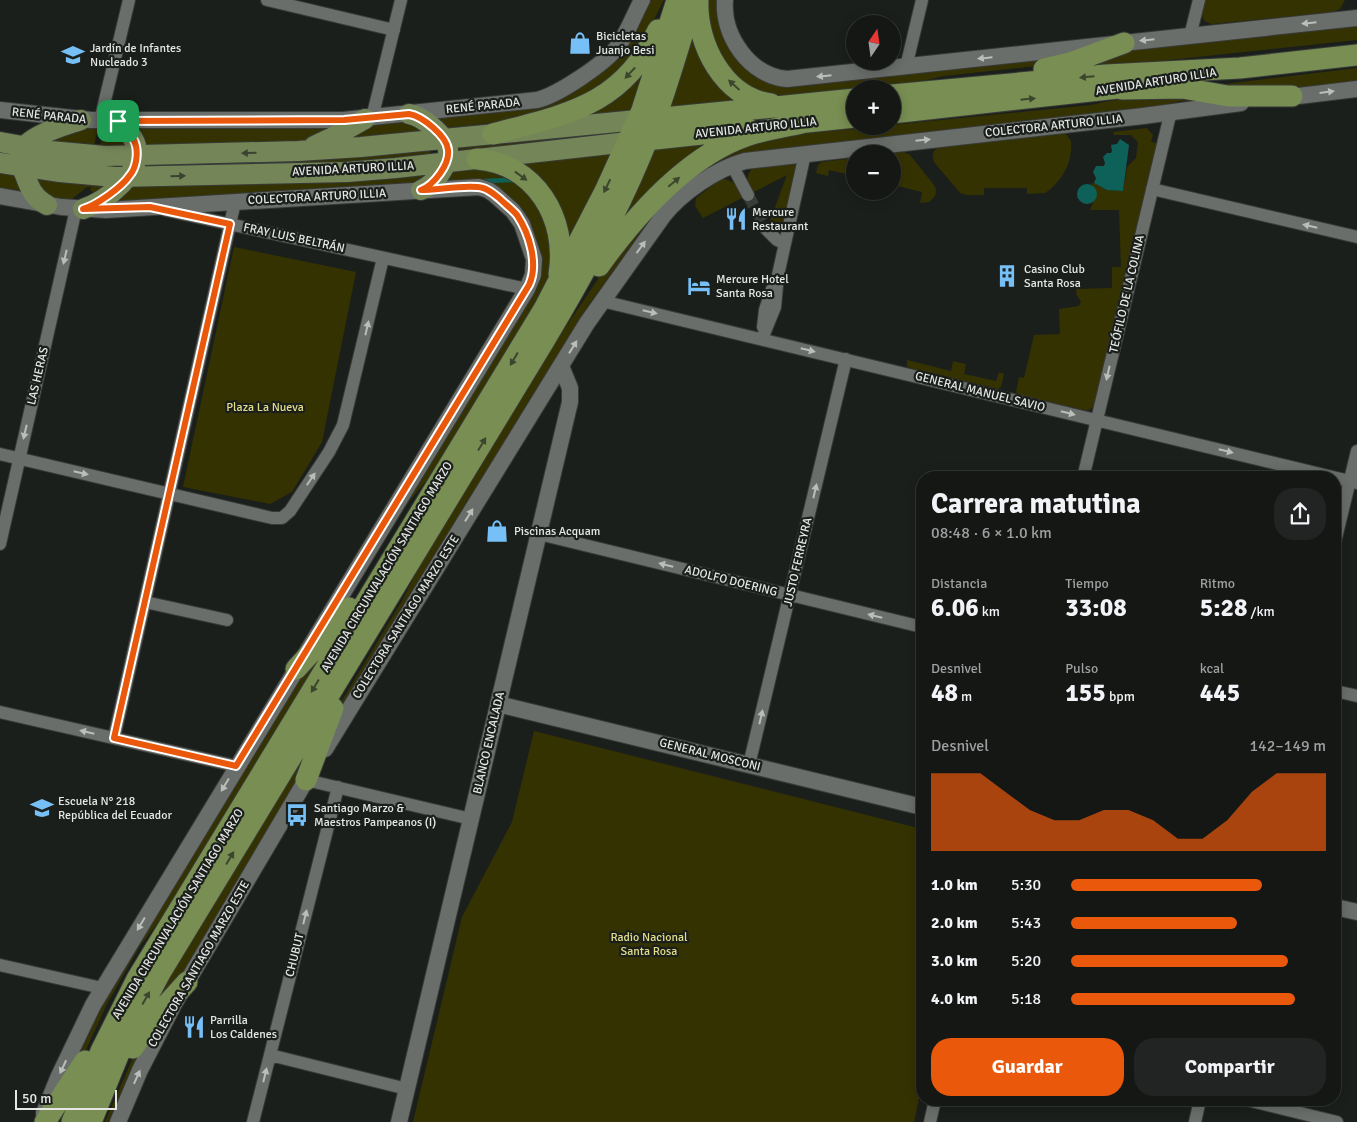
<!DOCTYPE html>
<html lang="es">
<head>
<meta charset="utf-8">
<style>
	body { margin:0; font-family:Signika,sans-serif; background:#212422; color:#f1f3f6; height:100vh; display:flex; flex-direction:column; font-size:19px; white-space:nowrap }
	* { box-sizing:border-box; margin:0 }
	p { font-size:16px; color:#9d9fa0 }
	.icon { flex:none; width:28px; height:28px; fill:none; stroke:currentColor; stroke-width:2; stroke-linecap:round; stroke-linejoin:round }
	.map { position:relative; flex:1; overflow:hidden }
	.details { position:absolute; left:916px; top:471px; width:425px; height:635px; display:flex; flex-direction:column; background:#141714; border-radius:20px; box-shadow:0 2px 12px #0003,0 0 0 1px #333634 }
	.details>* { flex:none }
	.needle { width:32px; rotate:13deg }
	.buttons { position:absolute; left:846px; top:15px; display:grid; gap:10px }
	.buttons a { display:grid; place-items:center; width:55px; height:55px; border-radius:50%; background:#141714; box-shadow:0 2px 12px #0003,0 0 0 1px #333634; font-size:25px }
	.scale { position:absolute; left:15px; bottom:12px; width:102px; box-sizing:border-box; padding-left:5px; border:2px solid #e5e7e5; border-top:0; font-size:14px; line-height:18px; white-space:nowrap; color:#e5e7e5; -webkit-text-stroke:4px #1b1f1b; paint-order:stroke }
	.pin { position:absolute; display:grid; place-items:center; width:42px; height:42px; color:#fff; margin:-21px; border-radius:10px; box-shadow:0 2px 8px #0006 }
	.round { display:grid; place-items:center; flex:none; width:52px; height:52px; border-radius:20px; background:#212422 }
	.overview { display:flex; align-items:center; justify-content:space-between; height:85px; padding:0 15px }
	h1 { font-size:28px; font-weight:700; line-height:38px }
	.stats { display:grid; grid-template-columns:repeat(3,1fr); gap:8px; height:85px; padding:5px 15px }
	.stats div { display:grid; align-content:center }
	.stats b { font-size:25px; font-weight:700 }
	.stats small { font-size:14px; font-weight:400 }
	.stats p { font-size:14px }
	.chart { height:140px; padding:10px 15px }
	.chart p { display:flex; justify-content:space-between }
	.chart svg { width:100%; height:90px; margin-top:5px; fill:#ea580c; opacity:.7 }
	.button { display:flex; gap:10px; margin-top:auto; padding:10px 15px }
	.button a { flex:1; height:58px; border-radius:20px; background:#ea580c; color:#fff; font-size:20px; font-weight:700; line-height:58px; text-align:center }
	.button a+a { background:#212422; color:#f1f3f6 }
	ul { padding:0 15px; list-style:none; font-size:16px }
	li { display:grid; grid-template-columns:80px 60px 1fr; align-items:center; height:38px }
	li i { height:12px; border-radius:6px; background:#ea580c }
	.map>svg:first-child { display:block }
</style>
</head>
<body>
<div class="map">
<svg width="1357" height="1122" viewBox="0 0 1357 1122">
	<rect width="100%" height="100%" fill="#1b1f1b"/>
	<path fill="#353202" d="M648,0H664L638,51L593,94L524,119L446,128L433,118L565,96Z
		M704,0H718C717,40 739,77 780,86L1064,57L1045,65L944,76L889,89H855L782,99L746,85L719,57Z
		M1204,0H1345L1340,9L1333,12L1212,24C1198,21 1202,11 1204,0Z
		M1357,25V40L1076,70L1135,49Z
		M692,29L747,103L667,109Z
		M647,64L633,111L578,115Z
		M1357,68V81L1251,93L1201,87Z
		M1177,93L1196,94L1215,98L1181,101L1143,109L742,153L734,155L721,161L660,207L587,307L340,708L338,707L403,599L437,531L553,346L618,249L655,206L670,193L718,158L742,145L771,137L1091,105L1109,101Z
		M407,121L428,131L342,139L361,127Z
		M90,125H99L94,145L100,146L105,125L115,127L129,148C107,154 68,146 46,142L44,141L45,138Z
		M132,126H334L308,142L149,145L144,142Z
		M1147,128L1153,135L1151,142L1157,143L1094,406L1089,410H1085L1019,395L1016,392L1019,377L1024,378L1034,335L1060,334L1059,309L1079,306L1081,301L1077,296L1076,289L1112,288V267H1121L1119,210H1090L1096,195L1093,186L1090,184L1094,183L1107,190L1123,191L1127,167L1136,158L1138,142L1131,135H1114L1113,132Z
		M1059,133L1066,134L1071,141C1073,162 1062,182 1045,193L1027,194V188H984V195H967L960,193L934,162C932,156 932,151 938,148Z
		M589,135L588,138L458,151V147Z
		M723,138L622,222L655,145Z
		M429,148L431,154L362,163L144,167L145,164Z
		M617,150L570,239L513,163Z
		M904,152L910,155L934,185L936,190L935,196L929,202L920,203L922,192L893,185L892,154H886Z
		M855,158V176L829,170L828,176L816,173L818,165L822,162Z
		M796,163L797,164L782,230L776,232L772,230L769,223L787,175L752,193C748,183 744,176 753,168Z
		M475,165L524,186L550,227L551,277L455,445L408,503L340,613L337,612L542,278V264L519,208L443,181L456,171Z
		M0,171L15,175L27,193L0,190Z
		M430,172L416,184L108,202L132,186Z
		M31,176L106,185L97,195L90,190L91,187H87L68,202L51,200Z
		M721,179C734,179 737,187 744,197L703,218L695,206L696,198Z
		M234,247L356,272L322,442L292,492L270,504L183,487Z
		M907,360L951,371L953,361L966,364L964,374L996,381L999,372L1004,374L1001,387L998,389L910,368L907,366Z
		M332,638L179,895L140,946L107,1004L81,1061L78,1052L91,1023L295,683Z
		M318,726L295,782L184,972L143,1021Z
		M534,731L922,829V1085L914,1122H413L462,917L512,822Z
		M146,1037L108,1122H105L134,1055Z"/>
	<path fill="#0e6158" d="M1120,139L1129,145L1123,191L1107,190L1094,183L1096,178L1093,172L1096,166H1104L1105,163L1103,157L1107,153H1111L1112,151L1111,145L1117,144Z
		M1077 194a10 10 0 1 1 20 0a10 10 0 1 1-20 0Z"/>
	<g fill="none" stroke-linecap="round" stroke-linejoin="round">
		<path stroke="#0e6158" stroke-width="4.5" d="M485,181L513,180"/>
		<path stroke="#393d39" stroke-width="12" stroke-dasharray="12 6" stroke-linecap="butt" d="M748,195L766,229"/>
		<defs>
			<path id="minor" d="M267,0L394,30
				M1190,36L1199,0
				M906,67L922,0
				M372,118L401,0
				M100,121L129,0
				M732,165L748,195
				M1152,189L1357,237
				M165,210L527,289
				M766,229L777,240L785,244
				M602,301L1357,483
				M763,327L765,310L772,289
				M762,339L775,307L778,275L805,154
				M0,454L272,518H282L290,511L329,452L343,425L383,258
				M1083,478L1171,111
				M539,534L922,627
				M1335,542L1357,451
				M0,544L76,209
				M145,602L227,620
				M1335,691L1357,696
				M0,712L236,766
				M114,738L235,202
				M749,765L846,359
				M306,780L471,819
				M0,965L102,988
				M270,1055L407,1089
				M1247,1100L1337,1122
				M253,1122L338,787
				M930,1122L935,1100
				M1195,1122L1200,1100"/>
			<path id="tertiary" d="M725,0C722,36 750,76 787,79L1357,18
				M1282,98L1357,89
				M0,110L91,120H343L537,100C558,95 606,63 618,46C628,32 634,15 642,0
				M0,196L61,207L106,210L479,187L488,190L494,194L513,211L522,224L534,259L533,275L527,289L93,1005L58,1078L44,1113
				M498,704L922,807
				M325,749L587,323L663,216C681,193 716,169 745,161L1143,116L1241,103
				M1335,907L1357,912
				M118,1122L140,1070L174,1004L312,770
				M399,1122L570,402V388L561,366"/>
			<path id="primary" d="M409,114C422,116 447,136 448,150C450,164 434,185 421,190
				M0,142L50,151L105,156L298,151L361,147L637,120
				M314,146L333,137L365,119
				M0,163L60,172L115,177L347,172L396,168L628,142
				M47,205C34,198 30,189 25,175C23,170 19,162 20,156C23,136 64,126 81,120
				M83,209C106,201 143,173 136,146C134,136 124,128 118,121"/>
			<path id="trunk" d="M698,0C696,44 724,98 771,104
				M1044,69L1070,63L1124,43
				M1122,89L1182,88L1228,96H1292
				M892,95L1106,75L1240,68L1357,55
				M892,113L1136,86
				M643,120L855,99
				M788,124L855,117
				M493,134C567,114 622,106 658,30
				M637,141L748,129
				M477,159C535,164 568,218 559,274
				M599,266C635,216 686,157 746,136C764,130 783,127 802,123
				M296,669L338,623L349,608
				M306,780L333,708
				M133,1048L149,1024L187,982
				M45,1122L85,1061
				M72,1122L101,1051L137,979L544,309L605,191L642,110L677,0
				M91,1122L124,1041L160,973L544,341C580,281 614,220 641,155C662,105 677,52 693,0"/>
		</defs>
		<use href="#minor" stroke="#373a37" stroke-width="14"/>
		<use href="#tertiary" stroke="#373a37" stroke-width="18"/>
		<use href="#primary" stroke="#373a37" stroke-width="22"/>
		<use href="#trunk" stroke="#373a37" stroke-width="23"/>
		<use href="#minor" stroke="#6a6e6a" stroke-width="12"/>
		<use href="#tertiary" stroke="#6a6e6a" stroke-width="16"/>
		<use href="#primary" stroke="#748658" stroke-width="20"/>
		<use href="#trunk" stroke="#788e52" stroke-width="21"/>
	</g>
	<defs><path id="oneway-solid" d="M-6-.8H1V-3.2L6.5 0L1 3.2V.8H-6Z" transform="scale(1.25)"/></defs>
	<g fill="#babdba">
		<use href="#oneway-solid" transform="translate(1309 23) rotate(174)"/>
		<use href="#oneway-solid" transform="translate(1147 40) rotate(174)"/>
		<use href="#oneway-solid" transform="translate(985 58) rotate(174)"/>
		<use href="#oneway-solid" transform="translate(824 76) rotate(174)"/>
		<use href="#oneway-solid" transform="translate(1327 92) rotate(-7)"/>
		<use href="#oneway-solid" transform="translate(923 140) rotate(-6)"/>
		<use href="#oneway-solid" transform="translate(1310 226) rotate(-167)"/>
		<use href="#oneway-solid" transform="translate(641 247) rotate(-54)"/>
		<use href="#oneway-solid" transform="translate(65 257) rotate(103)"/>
		<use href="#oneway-solid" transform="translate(650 312) rotate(13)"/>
		<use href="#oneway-solid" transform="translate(367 328) rotate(-77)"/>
		<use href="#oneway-solid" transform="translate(573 347) rotate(-58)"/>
		<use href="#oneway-solid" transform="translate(808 350) rotate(14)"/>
		<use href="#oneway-solid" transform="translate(1108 373) rotate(103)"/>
		<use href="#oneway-solid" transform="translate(1068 413) rotate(14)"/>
		<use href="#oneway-solid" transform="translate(25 432) rotate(103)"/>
		<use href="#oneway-solid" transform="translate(1226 451) rotate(14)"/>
		<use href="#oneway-solid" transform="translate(81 473) rotate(13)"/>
		<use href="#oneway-solid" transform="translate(311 479) rotate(-56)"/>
		<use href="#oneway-solid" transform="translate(815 491) rotate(-77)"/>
		<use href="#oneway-solid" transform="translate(469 515) rotate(-58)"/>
		<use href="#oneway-solid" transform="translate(666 565) rotate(-166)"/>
		<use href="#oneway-solid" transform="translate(875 616) rotate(-166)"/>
		<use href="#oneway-solid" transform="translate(761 717) rotate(-77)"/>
		<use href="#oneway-solid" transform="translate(87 732) rotate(-167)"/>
		<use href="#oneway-solid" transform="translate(225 785) rotate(121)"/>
		<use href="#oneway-solid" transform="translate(305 917) rotate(-76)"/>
		<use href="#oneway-solid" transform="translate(141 924) rotate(121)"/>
		<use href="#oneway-solid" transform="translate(63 1067) rotate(115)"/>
		<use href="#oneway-solid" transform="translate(265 1075) rotate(-76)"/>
		<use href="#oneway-solid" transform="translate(137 1077) rotate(-66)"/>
	</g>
	<g fill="#3c462e">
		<use href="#oneway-solid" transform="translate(630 73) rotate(133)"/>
		<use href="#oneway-solid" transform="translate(1087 77) rotate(175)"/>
		<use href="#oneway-solid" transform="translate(734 85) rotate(-138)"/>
		<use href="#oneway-solid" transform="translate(1028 99) rotate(-6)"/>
		<use href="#oneway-solid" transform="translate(521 176) rotate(36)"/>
		<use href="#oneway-solid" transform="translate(674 182) rotate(-40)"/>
		<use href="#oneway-solid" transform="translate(607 186) rotate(116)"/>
		<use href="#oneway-solid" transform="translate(514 359) rotate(121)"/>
		<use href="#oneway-solid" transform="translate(482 444) rotate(-59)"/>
		<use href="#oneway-solid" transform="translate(315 686) rotate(121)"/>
		<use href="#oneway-solid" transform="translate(230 858) rotate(-59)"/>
		<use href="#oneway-solid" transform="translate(146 998) rotate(-61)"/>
	</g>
	<g fill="#3a4330">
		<use href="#oneway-solid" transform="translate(249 153) rotate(178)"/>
		<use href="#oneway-solid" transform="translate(178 176) rotate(-1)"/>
	</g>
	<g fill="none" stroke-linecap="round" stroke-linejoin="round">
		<defs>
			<path id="route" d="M409,114C422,116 447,136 448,150C450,164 434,185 421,190C438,190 469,184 483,188C490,190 495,195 500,199C505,204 512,209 517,215C529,233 539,264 529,285L236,766L114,738L230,224L150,207L83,209C97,205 122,187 130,175C136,168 138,155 136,146C134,136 124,128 118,121L344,120Z"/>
		</defs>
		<use href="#route" stroke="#fff" stroke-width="10"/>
		<use href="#route" stroke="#ea580c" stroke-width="6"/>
	</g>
	<defs>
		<symbol id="shop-bare" viewBox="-9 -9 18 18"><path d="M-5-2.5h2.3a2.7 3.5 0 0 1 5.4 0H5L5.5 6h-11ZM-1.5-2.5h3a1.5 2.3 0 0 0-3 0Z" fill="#76c0f7" stroke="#1b1f1b" stroke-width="2.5" paint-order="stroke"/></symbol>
		<symbol id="school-bare" viewBox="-9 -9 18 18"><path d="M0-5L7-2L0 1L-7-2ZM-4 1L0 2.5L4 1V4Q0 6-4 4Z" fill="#76c0f7" stroke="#1b1f1b" stroke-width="2.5" paint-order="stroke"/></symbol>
		<symbol id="restaurant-bare" viewBox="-9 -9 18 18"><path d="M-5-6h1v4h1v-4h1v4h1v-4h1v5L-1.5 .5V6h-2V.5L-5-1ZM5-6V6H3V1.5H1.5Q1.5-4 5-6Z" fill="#76c0f7" stroke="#1b1f1b" stroke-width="2.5" paint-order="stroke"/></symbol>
		<symbol id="building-bare" viewBox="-9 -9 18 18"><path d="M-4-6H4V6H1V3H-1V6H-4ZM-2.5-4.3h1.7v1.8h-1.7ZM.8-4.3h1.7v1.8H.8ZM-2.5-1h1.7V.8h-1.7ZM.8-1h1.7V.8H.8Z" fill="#76c0f7" stroke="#1b1f1b" stroke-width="2.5" paint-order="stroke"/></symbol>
		<symbol id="hotel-bare" viewBox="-9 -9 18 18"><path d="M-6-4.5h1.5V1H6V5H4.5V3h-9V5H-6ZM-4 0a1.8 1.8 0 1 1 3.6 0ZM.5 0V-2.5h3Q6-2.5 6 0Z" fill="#76c0f7" stroke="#1b1f1b" stroke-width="2.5" paint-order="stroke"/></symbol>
		<symbol id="bus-bare" viewBox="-9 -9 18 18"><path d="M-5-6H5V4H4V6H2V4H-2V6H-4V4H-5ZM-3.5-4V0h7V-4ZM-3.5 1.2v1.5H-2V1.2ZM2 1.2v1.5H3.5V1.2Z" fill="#76c0f7" stroke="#1b1f1b" stroke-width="2.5" paint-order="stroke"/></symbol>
	</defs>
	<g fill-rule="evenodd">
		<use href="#shop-bare" x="564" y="27" width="32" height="32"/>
		<use href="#school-bare" x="57" y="39" width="32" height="32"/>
		<use href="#restaurant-bare" x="720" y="203" width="32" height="32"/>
		<use href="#building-bare" x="991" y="260" width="32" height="32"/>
		<use href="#hotel-bare" x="683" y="270" width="32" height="32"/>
		<use href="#shop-bare" x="481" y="515" width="32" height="32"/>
		<use href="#school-bare" x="26" y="792" width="32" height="32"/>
		<use href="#bus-bare" x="281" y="799" width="32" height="32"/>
		<use href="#restaurant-bare" x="178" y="1011" width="32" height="32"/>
	</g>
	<g text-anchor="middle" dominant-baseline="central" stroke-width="4.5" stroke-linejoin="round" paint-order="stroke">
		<g font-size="12" fill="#e5e7e5" stroke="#1b1f1b" text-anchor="start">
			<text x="596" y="36">Bicicletas<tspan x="596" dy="14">Juanjo Besi</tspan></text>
			<text x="90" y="48">Jardín de Infantes<tspan x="90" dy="14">Nucleado 3</tspan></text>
			<text x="752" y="212">Mercure<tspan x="752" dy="14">Restaurant</tspan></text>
			<text x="1024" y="269">Casino Club<tspan x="1024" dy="14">Santa Rosa</tspan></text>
			<text x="716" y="279">Mercure Hotel<tspan x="716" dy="14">Santa Rosa</tspan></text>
			<text x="514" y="531">Piscinas Acquam</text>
			<text x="58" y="801">Escuela N° 218<tspan x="58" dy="14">República del Ecuador</tspan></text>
			<text x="314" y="808">Santiago Marzo &amp;<tspan x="314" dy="14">Maestros Pampeanos (I)</tspan></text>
			<text x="210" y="1020">Parrilla<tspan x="210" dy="14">Los Caldenes</tspan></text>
		</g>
		<g font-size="12" fill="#e5e7e5" stroke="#1b1f1b">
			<text transform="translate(1156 82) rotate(-9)">AVENIDA ARTURO ILLIA</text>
			<text transform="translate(483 106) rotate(-6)">RENÉ PARADA</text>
			<text transform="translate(49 116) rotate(6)">RENÉ PARADA</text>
			<text transform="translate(1054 126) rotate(-6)">COLECTORA ARTURO ILLIA</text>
			<text transform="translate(756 128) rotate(-6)">AVENIDA ARTURO ILLIA</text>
			<text transform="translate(353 169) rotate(-3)">AVENIDA ARTURO ILLIA</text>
			<text transform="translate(317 197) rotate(-3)">COLECTORA ARTURO ILLIA</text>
			<text transform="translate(294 238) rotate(12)">FRAY LUIS BELTRÁN</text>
			<text transform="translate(1127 294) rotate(-77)">TEÓFILO DE LA COLINA</text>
			<text transform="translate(38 376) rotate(-77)">LAS HERAS</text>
			<text transform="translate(980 392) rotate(14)">GENERAL MANUEL SAVIO</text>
			<text transform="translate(798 562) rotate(-77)">JUSTO FERREYRA</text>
			<text transform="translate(387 567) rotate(-59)">AVENIDA CIRCUNVALACIÓN SANTIAGO MARZO</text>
			<text transform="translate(731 581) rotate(14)">ADOLFO DOERING</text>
			<text transform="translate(406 617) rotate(-58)">COLECTORA SANTIAGO MARZO ESTE</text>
			<text transform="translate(489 743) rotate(-77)">BLANCO ENCALADA</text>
			<text transform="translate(710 755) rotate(14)">GENERAL MOSCONI</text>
			<text transform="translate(178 914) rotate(-59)">AVENIDA CIRCUNVALACIÓN SANTIAGO MARZO</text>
			<text transform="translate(295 955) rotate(-76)">CHUBUT</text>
			<text transform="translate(199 964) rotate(-60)">COLECTORA SANTIAGO MARZO ESTE</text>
		</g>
		<g font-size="12" fill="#e1dd8b" stroke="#1b1f1b">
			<text x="265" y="407">Plaza La Nueva</text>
			<text x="649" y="937">Radio Nacional<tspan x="649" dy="14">Santa Rosa</tspan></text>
		</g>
	</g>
</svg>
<div class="buttons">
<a><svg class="needle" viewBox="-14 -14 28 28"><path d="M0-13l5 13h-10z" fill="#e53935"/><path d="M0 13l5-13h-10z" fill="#9d9fa0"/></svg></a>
<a>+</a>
<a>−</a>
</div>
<div class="scale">50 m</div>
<div class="pin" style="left:118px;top:121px;background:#1e9e55"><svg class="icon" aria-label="arrive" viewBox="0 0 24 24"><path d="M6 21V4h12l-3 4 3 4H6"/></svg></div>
<section class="details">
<div class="overview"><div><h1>Carrera matutina</h1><p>08:48 · 6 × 1.0 km</p></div><a class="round"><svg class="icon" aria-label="share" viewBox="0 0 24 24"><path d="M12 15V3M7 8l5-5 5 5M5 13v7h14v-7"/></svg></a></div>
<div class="stats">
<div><p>Distancia</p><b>6.06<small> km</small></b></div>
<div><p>Tiempo</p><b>33:08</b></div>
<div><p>Ritmo</p><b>5:28<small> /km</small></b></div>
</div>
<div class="stats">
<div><p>Desnivel</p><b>48<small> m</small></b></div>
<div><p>Pulso</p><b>155<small> bpm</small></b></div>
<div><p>kcal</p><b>445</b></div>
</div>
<div class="chart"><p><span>Desnivel</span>142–149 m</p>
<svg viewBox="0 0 160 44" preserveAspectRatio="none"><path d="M0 44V6L10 6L20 6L30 15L40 24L50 29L60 29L70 24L80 24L90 29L100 38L110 38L120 29L130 15L140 6L150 6L160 6V44z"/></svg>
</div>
<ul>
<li><b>1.0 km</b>5:30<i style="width:75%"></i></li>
<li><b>2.0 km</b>5:43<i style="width:65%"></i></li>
<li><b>3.0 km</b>5:20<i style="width:85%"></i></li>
<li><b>4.0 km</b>5:18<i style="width:88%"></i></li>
</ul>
<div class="button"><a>Guardar</a><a>Compartir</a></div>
</section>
</div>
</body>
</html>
